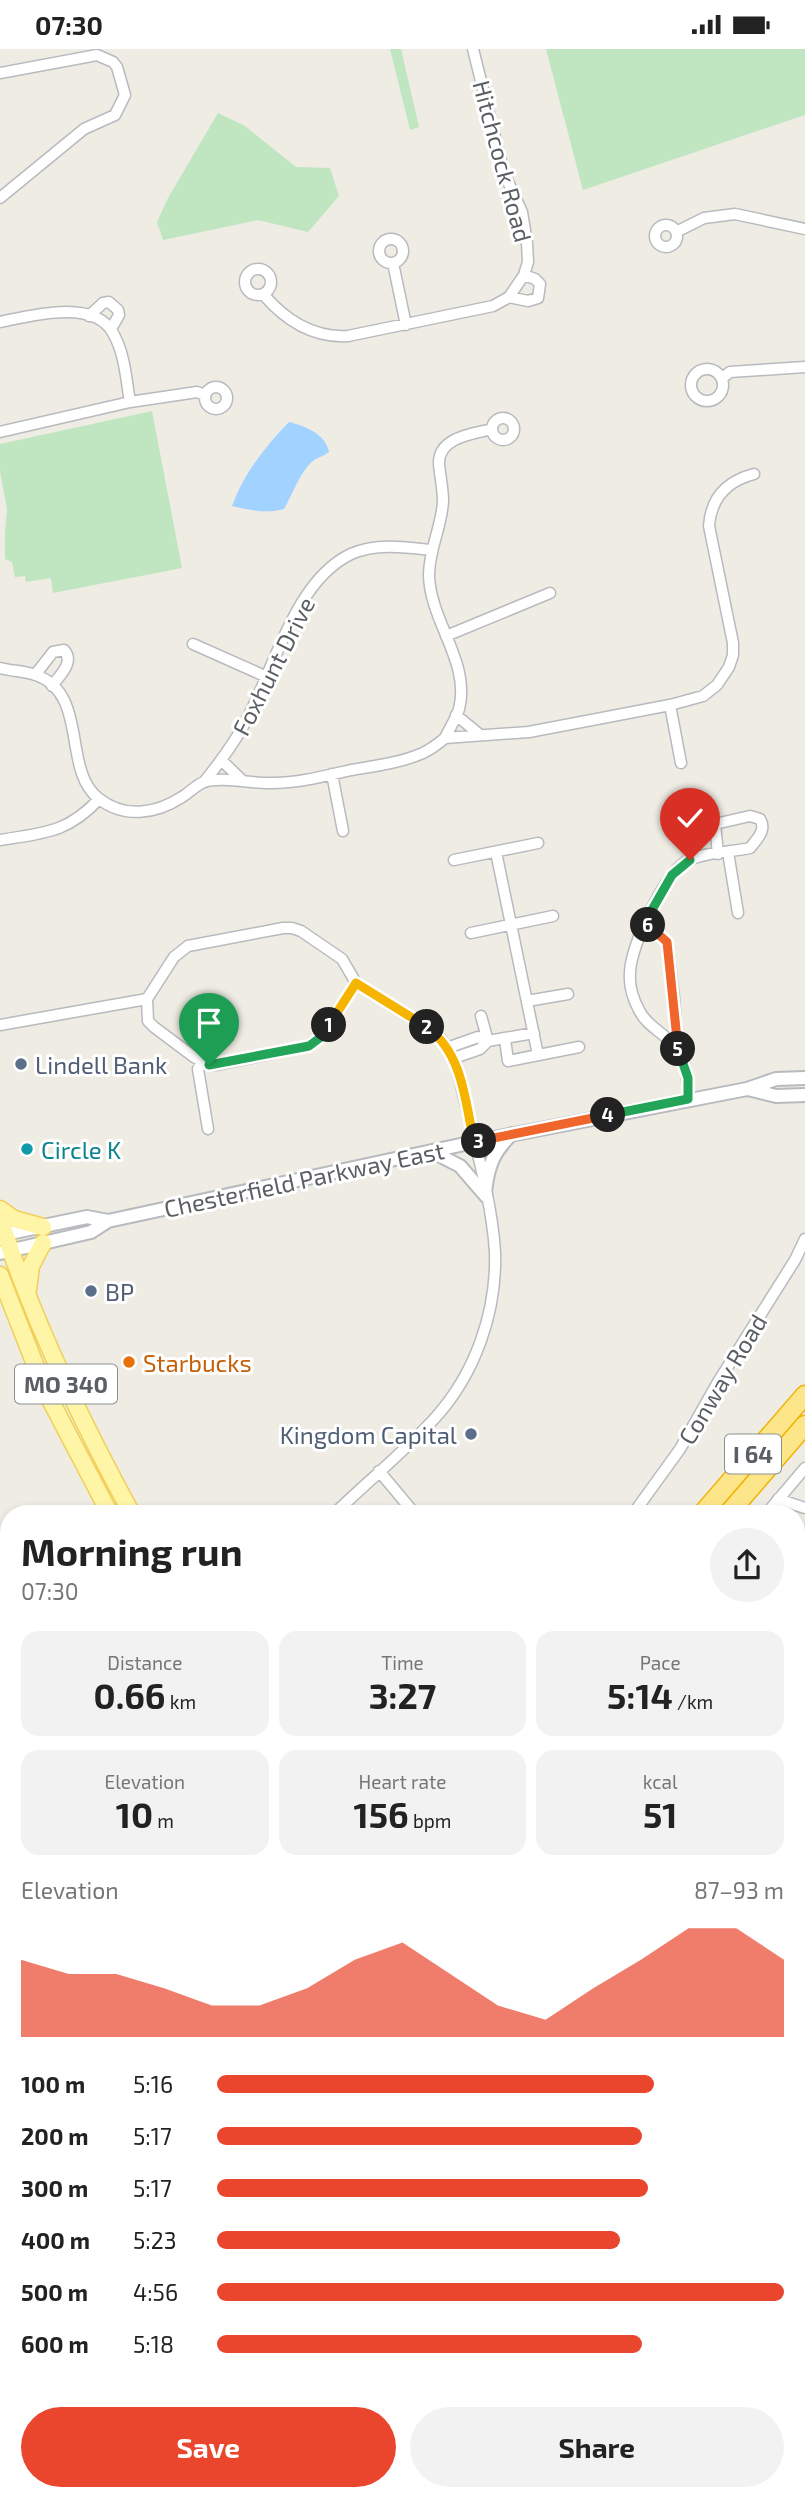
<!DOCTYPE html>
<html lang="en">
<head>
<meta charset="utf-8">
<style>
	body { margin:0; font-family:"Exo 2",sans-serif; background:#f2f2f2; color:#222; height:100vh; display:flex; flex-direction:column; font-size:26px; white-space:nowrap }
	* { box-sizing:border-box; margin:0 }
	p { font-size:23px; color:#767676 }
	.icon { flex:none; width:38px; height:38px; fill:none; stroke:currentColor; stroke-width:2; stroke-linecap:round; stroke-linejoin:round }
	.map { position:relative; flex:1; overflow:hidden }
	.side { position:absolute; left:0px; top:1456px; width:805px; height:996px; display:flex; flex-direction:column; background:#fff; border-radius:28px 28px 0 0; box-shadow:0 4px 10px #0003 }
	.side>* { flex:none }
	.pin { position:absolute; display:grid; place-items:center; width:60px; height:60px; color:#fff; margin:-72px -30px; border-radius:50% 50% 50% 0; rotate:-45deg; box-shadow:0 0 7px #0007 }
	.pin .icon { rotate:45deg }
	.km { position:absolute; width:35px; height:35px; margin:-18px; border-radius:50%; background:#222; color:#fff; font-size:19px; line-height:35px; text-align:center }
	.round { display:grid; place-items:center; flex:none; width:74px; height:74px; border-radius:37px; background:#f2f2f2 }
	.headline { display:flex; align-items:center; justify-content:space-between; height:119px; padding:0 21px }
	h1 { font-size:38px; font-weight:700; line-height:52px }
	.figures { display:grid; grid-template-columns:repeat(3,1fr); gap:10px; height:119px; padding:7px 21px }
	.figures div { display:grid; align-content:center; border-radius:18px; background:#f2f2f2; text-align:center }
	.figures b { font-size:35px; font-weight:700 }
	.figures small { font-size:19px; font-weight:400 }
	.figures p { font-size:19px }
	.chart { height:196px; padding:14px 21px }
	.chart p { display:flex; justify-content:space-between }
	.chart svg { width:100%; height:126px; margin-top:7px; fill:#ea452d; opacity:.7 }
	.primary-button { display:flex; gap:14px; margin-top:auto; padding:14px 21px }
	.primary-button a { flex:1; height:80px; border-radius:42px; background:#ea452d; color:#fff; font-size:28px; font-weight:700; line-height:80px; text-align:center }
	.primary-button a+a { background:#f2f2f2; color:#222 }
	ul { padding:0 21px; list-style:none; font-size:23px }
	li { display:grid; grid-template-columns:112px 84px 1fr; align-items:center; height:52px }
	li i { height:18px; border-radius:9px; background:#ea452d }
	.status { display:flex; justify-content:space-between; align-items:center; height:49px; padding:0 35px; background:#fff; direction:ltr }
	.status svg { height:19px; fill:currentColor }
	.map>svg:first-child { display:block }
</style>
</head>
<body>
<div class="status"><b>07:30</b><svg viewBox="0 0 49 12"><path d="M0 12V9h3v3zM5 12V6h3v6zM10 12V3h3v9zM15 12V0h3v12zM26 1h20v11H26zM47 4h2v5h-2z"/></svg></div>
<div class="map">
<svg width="805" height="2451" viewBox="0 0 805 2451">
	<rect width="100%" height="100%" fill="#eeece3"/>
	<path fill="#bfe6c1" d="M390,0H401L419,78L410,81Z
		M546,0H805V66L583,141Z
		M218,64L245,77L296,118L330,119L339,147L308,183L258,171L163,191L157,173L168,149Z
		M152,362L182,519L53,544L51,529L26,533L25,527L15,528L12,513L5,510V483L7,460L0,422V395Z
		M796,1613L805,1616V1844L796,1842Z
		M805,1973V2059L796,2060V1980Z"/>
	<path fill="#a2d2ff" d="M289,373C305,377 326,385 329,403C324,407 319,408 314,411C300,422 293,445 284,460C267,465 249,461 232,457C244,424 265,398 289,373Z"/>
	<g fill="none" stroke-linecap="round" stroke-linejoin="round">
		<defs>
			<path id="minor" d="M0,24L97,6L113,13L117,18L125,46L115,66L84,80L0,149
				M655 187a11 11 0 1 1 22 0a11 11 0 1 1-22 0Z
				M676,183L704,169L735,165L805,180
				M379 202a12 12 0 1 1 24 0a12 12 0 1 1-24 0Z
				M393,214L406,276
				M245 233a13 13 0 1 1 26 0a13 13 0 1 1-26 0Z
				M263,245C285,271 313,289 348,287L493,257L509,248L524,226L528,213L527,194L522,163L504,124L473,0
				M509,248L528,252L538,249L540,235L535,230L524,226
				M89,267L103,254L109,253L118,261L119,266L111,280
				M0,273C30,267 94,249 113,284C125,305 126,330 130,353
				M691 336a16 16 0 1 1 32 0a16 16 0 1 1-32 0Z
				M722,329L730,323L805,318
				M205 349a11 11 0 1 1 22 0a11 11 0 1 1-22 0Z
				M492 380a11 11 0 1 1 22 0a11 11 0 1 1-22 0Z
				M0,383L130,353L197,343L205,346
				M446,587L550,544
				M193,595L267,628
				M0,619C12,622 25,622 36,626C89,645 62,720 98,749C124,770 156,765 182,748C189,744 196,736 204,733C222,727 253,735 272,734C299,734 325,727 351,721C375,717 400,714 423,704C431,700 438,695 445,689L529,683L670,656L703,647L717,636L729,618L733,606V594L709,477C711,449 727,432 754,425
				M35,626L53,603L64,601C75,613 60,626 52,637
				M670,656L681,714
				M456,666L479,685
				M445,689C449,680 456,670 459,660C471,613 430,573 429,526C429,500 442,477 443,452C443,440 440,427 439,415C438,388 473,385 492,380
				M221,711L243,732
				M332,725L343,782
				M204,733C221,712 237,691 249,666C275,616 296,531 351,505C376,494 405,498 431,501
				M0,791C43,784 68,784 99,750
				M496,803L538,1006
				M728,803L738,864
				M454,811L538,794
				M645,873L667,893L674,949L677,998
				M471,884L553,867
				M147,950L148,972L154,978L194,1008L209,1016H217L308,997L321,988L356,934
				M527,952L568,945
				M481,967L488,992
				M0,976L147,950L174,908L188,897L283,879H292L301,882L342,910L356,934L429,980L441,990L454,1009L460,1031C472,1085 492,1150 495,1203C497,1263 475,1325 435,1369C404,1403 367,1433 334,1465
				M505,990L508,1012L579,998
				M447,999L478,988L488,992L534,984
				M454,1009L480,1000L488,992
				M203,1013L198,1020L208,1080
				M688,1050C688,1029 686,1005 669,991C658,981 645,974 639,961C633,950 629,937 630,924C630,898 664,825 687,812C705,803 731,803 750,799C757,790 767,781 760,770L750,767L715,775L718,805
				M379,1422L415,1465
				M778,1450L805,1459
				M633,1465L680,1400L718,1333L795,1211L805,1190
				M766,1465L805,1419
				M796,1534L805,1532
				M796,1557L805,1558
				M0,1875L9,1876
				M0,2094L9,2087
				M0,2381L9,2377
				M796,2401L805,2395
				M650,2443L657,2451"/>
			<path id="tertiary" d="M748,1040L776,1047L805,1046
				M431,1102L460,1117L486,1147
				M485,1143C488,1117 493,1103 512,1085
				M0,1186L87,1168L108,1172
				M0,1204L91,1183L108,1172L474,1093L747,1040L776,1030L805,1029
				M0,2121L9,2115
				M0,2238L9,2232"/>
			<path id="primary" d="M0,1160L14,1170L43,1178
				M0,1170C33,1272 80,1370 132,1465
				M0,1226L45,1341L110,1465
				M28,1241L31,1217L43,1194
				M698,2443L705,2451
				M750,2443L758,2451"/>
			<path id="motorway" d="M702,1465L805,1346
				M728,1465L805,1376
				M0,2140L9,2136
				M0,2162L9,2157
				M0,2186L9,2180"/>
		</defs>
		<use href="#minor" stroke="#b8babf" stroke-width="13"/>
		<use href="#tertiary" stroke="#b8babf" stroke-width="16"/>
		<use href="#primary" stroke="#f2cf58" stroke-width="19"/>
		<use href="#motorway" stroke="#f1b200" stroke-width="21"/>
		<use href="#minor" stroke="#fff" stroke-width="10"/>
		<use href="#tertiary" stroke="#fff" stroke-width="12"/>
		<use href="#primary" stroke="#fff5a7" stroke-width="16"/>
		<use href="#motorway" stroke="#fde68a" stroke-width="18"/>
	</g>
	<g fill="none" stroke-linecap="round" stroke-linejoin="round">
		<defs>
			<path id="split-1" d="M209,1016L309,997L321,988L329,976"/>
			<path id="split-2" d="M329,976L356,934L427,978"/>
			<path id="split-3" d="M427,978C463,1005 465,1052 474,1093L479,1092"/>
			<path id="split-4" d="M479,1092L608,1066"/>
			<path id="split-5" d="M608,1066L688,1050V1029L678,1000"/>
			<path id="split-6" d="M648,876L667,893L678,1000"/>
			<path id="split-7" d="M648,876L645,873L672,826L690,811"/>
		</defs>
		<use href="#split-1" stroke="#fff" stroke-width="14"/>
		<use href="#split-2" stroke="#fff" stroke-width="14"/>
		<use href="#split-3" stroke="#fff" stroke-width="14"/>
		<use href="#split-4" stroke="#fff" stroke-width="14"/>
		<use href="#split-5" stroke="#fff" stroke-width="14"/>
		<use href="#split-6" stroke="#fff" stroke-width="14"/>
		<use href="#split-7" stroke="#fff" stroke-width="14"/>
		<use href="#split-1" stroke="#22a559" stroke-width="9"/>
		<use href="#split-2" stroke="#f5b400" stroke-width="9"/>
		<use href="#split-3" stroke="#f5b400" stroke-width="9"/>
		<use href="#split-4" stroke="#f0652b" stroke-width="9"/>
		<use href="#split-5" stroke="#22a559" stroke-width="9"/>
		<use href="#split-6" stroke="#f0652b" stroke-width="9"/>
		<use href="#split-7" stroke="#22a559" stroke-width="9"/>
	</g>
	<g fill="#5c6f8a" stroke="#fff" stroke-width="2.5">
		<circle cx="21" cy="1015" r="7"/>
		<circle cx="91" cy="1242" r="7"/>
		<circle cx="471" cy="1385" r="7"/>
	</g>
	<circle fill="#0f9aa8" stroke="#fff" stroke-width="2.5" cx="27" cy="1100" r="7"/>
	<circle fill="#e8710a" stroke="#fff" stroke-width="2.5" cx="129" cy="1313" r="7"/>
	<g text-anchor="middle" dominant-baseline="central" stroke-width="6" stroke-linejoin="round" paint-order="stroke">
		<g fill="#fff" stroke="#8c8f92" stroke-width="2">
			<rect x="15" y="1315.5" width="102" height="39" rx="5"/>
			<rect x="725" y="1385.5" width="56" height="39" rx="5"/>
		</g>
		<g font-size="23" font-weight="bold" fill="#5b5f64">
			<text x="66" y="1335">MO 340</text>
			<text x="753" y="1405">I 64</text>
		</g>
		<g font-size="24" fill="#5b5f64" stroke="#fff">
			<text transform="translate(503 112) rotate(75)">Hitchcock Road</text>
			<text transform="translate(273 617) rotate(-63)">Foxhunt Drive</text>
			<text transform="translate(304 1130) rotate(-12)">Chesterfield Parkway East</text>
			<text transform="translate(722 1330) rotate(-59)">Conway Road</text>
		</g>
		<g font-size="24" fill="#4e5e75" stroke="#fff" text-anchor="start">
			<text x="35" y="1015">Lindell Bank</text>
			<text x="105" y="1242">BP</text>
			<text x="457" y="1385" text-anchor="end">Kingdom Capital</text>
		</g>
		<g font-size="24" fill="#0d838f" stroke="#fff" text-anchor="start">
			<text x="41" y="1100">Circle K</text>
		</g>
		<g font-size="24" fill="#c56008" stroke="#fff" text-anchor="start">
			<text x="143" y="1313">Starbucks</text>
		</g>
	</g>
</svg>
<div class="pin" style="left:209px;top:1016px;background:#1e9e55"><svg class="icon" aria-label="arrive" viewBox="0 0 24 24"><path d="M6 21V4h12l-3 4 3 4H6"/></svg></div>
<div class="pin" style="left:690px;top:811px;background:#d93025"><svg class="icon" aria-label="check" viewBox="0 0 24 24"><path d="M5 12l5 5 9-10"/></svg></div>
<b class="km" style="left:329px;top:976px">1</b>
<b class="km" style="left:427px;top:978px">2</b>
<b class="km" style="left:479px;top:1092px">3</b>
<b class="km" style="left:608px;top:1066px">4</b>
<b class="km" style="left:678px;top:1000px">5</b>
<b class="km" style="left:648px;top:876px">6</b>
<section class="side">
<div class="headline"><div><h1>Morning run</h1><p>07:30</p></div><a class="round"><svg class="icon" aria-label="share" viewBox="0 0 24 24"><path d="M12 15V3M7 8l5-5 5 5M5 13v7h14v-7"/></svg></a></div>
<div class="figures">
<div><p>Distance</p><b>0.66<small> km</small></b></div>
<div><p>Time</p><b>3:27</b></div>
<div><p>Pace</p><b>5:14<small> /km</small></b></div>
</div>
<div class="figures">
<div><p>Elevation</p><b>10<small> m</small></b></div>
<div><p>Heart rate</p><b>156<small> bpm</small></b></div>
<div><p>kcal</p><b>51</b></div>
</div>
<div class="chart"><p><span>Elevation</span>87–93 m</p>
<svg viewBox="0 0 160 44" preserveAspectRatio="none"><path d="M0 44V17L10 22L20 22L30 27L40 33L50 33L60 27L70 17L80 11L90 22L100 33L110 38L120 27L130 17L140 6L150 6L160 17V44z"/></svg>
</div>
<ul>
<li><b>100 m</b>5:16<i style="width:77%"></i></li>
<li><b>200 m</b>5:17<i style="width:75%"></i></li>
<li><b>300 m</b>5:17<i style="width:76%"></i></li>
<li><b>400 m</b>5:23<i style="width:71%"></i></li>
<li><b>500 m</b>4:56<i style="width:100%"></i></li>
<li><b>600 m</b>5:18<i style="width:75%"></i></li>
</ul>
<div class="primary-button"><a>Save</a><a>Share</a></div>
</section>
</div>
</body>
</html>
